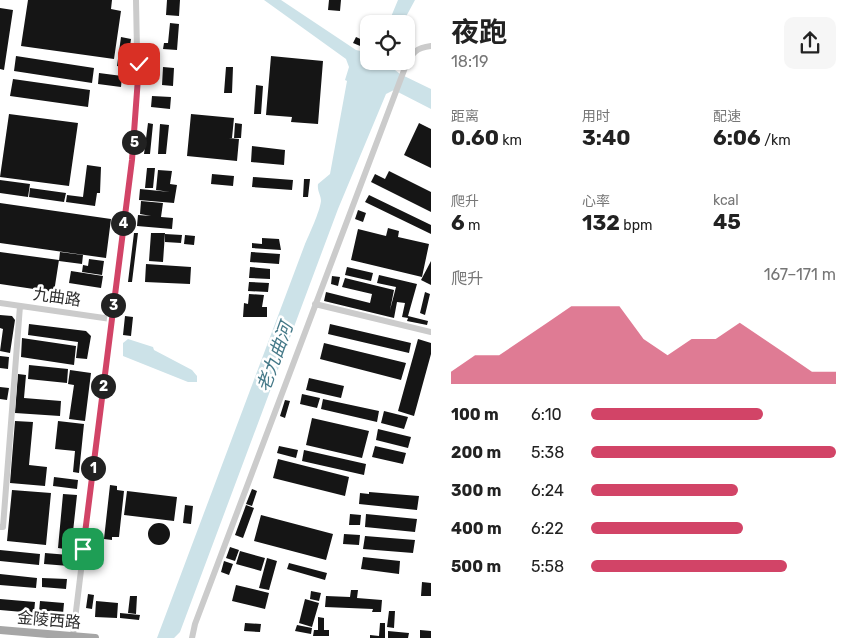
<!DOCTYPE html>
<html lang="zh">
<head>
<meta charset="utf-8">
<style>
	body { margin:0; font-family:Rubik,"Noto Sans SC",sans-serif; background:#f6f6f6; color:#222; height:100vh; display:flex; flex-direction:column; font-size:19px; white-space:nowrap }
	* { box-sizing:border-box; margin:0 }
	p { font-size:16px; color:#767676 }
	.icon { flex:none; width:28px; height:28px; fill:none; stroke:currentColor; stroke-width:2; stroke-linecap:round; stroke-linejoin:round }
	.map { position:relative; flex:1; overflow:hidden }
	.details { display:flex; flex-direction:column; background:#fff; width:425px }
	.details>* { flex:none }
	.tools { position:absolute; left:360px; top:15px; display:grid; gap:10px }
	.tools a { display:grid; place-items:center; width:55px; height:55px; border-radius:10px; background:#fff; box-shadow:0 1px 4px #0004; font-size:25px }
	.pin { position:absolute; display:grid; place-items:center; width:42px; height:42px; color:#fff; margin:-21px; border-radius:10px; box-shadow:0 2px 8px #0006 }
	.km { position:absolute; width:25px; height:25px; margin:-12px; border-radius:50%; background:#222; color:#fff; font-size:14px; line-height:25px; text-align:center }
	.round { display:grid; place-items:center; flex:none; width:52px; height:52px; border-radius:10px; background:#f6f6f6 }
	.head { display:flex; align-items:center; justify-content:space-between; height:85px; padding:0 20px }
	h1 { font-size:28px; font-weight:700; line-height:38px }
	.stats { display:grid; grid-template-columns:repeat(3,1fr); gap:8px; height:85px; padding:5px 20px }
	.stats div { display:grid; align-content:center }
	.stats b { font-size:21px; font-weight:700 }
	.stats small { font-size:14px; font-weight:400 }
	.stats p { font-size:14px }
	.chart { height:140px; padding:10px 20px }
	.chart p { display:flex; justify-content:space-between }
	.chart svg { width:100%; height:90px; margin-top:5px; fill:#d24467; opacity:.7 }
	ul { padding:0 20px; list-style:none; font-size:16px }
	li { display:grid; grid-template-columns:80px 60px 1fr; align-items:center; height:38px }
	li i { height:12px; border-radius:6px; background:#d24467 }
	main { display:flex; flex:1; min-height:0 }
	.map>svg:first-child { display:block }
</style>
</head>
<body>
<main>
<div class="map">
<svg width="431" height="638" viewBox="0 0 431 638">
	<rect width="100%" height="100%" fill="#fff"/>
	<path fill="#cce2e8" d="M264,0H281L356,50L369,53V61H388L395,65V70L400,74L431,89V109L394,90L386,94L338,209L180,632L174,638H157L305,244C309,235 320,211 321,201C321,195 317,191 318,184L330,174L347,81L345,80L349,67L346,59Z
		M398,0H415L402,24H388Z
		M128,339L153,347L154,350L192,370L197,376V382H188L123,356V343Z"/>
	<path fill="#151515" d="M28,0H112L111,9L121,11L114,59L21,46Z
		M167,0H180L179,16L166,15Z
		M329,0H341L340,11L328,10Z
		M0,8L13,10L4,70L0,69Z
		M170,23L179,24L177,50L163,49L164,43H168Z
		M121,37L131,39L127,68L117,66Z
		M356,37L367,42L365,48L353,43Z
		M16,56L94,68L92,83L14,71Z
		M271,56L323,61L318,124L291,122L292,117L266,115Z
		M163,67L174,68L173,86L162,85Z
		M226,67H233L232,93H224Z
		M99,73L122,76L121,87L98,84Z
		M13,79L90,90L88,107L10,96Z
		M256,85L263,86L261,114H254Z
		M152,96L171,97L170,109L151,107Z
		M9,114L78,123L69,186L0,177Z
		M191,114L234,118L232,138H229L239,139L237,161L187,156Z
		M148,123L153,124L150,154H144Z
		M235,123L242,124L241,138H234Z
		M419,123L431,129V168L404,155Z
		M160,124L169,125L166,154H158Z
		M252,146L285,150L284,165L251,162Z
		M87,165L101,167L100,193H97L95,206L66,202L67,195L83,197Z
		M147,168H155L153,188H145Z
		M158,170L172,171L170,184L177,185L174,203L139,200L140,189L170,192L156,190Z
		M389,171L431,192V212L371,182L375,174L385,179Z
		M212,174L234,176L233,186L211,184Z
		M253,177L293,180L292,190L252,187Z
		M304,179H310L308,197H303Z
		M0,180L30,184L28,197L0,193Z
		M30,188L66,193L64,202L29,197Z
		M369,195L431,225V234L365,202Z
		M141,201L163,203L161,217L173,218L172,229L137,226L138,215L151,216L140,214Z
		M0,203L111,219L106,258L0,243Z
		M358,210L366,213L363,222L355,219Z
		M388,228L399,231L398,237L429,244L422,277L351,260L358,229L386,236Z
		M134,233H138L132,282H128Z
		M151,233H165L163,262L149,261Z
		M165,234L182,235L181,243L165,242Z
		M185,235L195,236L194,245L184,244Z
		M262,238L279,239L281,250L252,248V243L262,244Z
		M0,252L59,260L54,292L0,284Z
		M60,252L83,255L82,264L59,261Z
		M251,252L280,254L279,264L250,262Z
		M89,259L104,261L102,275L82,272L83,265L88,266Z
		M431,261V285L421,280Z
		M146,264L191,267L190,284L145,282Z
		M250,267L270,269V279L249,278Z
		M347,267L373,273L371,281L345,275Z
		M71,271L103,276L101,288L69,283Z
		M379,275L417,284L408,316L428,321L427,325L407,321L408,318L402,317L405,303L397,302L394,318L324,301L326,292L370,303L372,294L342,287L345,278L394,290L390,310L396,287L377,283Z
		M332,276L340,277L338,286L331,284Z
		M249,282L269,283L268,292L248,291Z
		M425,292L430,294L425,315L420,313Z
		M249,294L264,295L262,307H267V317H243L244,303L248,304Z
		M0,315L12,316L15,320L10,353L0,351L3,329L0,328Z
		M125,316L133,317L131,336L123,335Z
		M29,324L86,331L91,336L87,359L76,358L78,342L28,335Z
		M330,324L411,343L409,353L328,334Z
		M22,338L76,346L74,365L21,357Z
		M418,339L431,343V354L414,416L398,411Z
		M324,343L406,363L401,380L320,359Z
		M0,356L9,357L8,369L0,368Z
		M29,365L68,369L67,383L28,379Z
		M70,370L91,373L85,421L69,419L74,385L68,384Z
		M18,374L26,375L24,398L61,401L60,416L15,413Z
		M309,378L344,386L341,398L306,390Z
		M0,387L9,388L7,400L0,399Z
		M302,394L320,398L317,408L300,404Z
		M323,399L379,411L377,422L321,409Z
		M285,400L290,401L285,418L280,416Z
		M384,411L408,417L404,429L381,423Z
		M312,418L369,431L362,458L306,445Z
		M15,421L33,422L29,465L47,467L45,486L10,483Z
		M58,421L84,424L79,473L73,472L75,451L55,449Z
		M378,429L411,437L408,448L376,440Z
		M279,446L298,450L296,458L277,453Z
		M375,446L406,453L403,464L372,457Z
		M304,450L366,464L364,475L302,461Z
		M278,459L349,477L345,496L273,478Z
		M54,477L78,480L77,489L53,486Z
		M110,485L117,486V490L124,491L119,537H112V540L104,539Z
		M252,489L257,491L252,506L246,504Z
		M12,490L51,493L46,545L7,541Z
		M127,491L177,497L174,521L124,515Z
		M369,492L419,496L417,510L359,504L360,493L369,494Z
		M63,494L77,495L71,550L58,548Z
		M185,505L193,506L191,524L183,523Z
		M246,505L254,508L243,538L235,535Z
		M350,514L361,515L360,525H349Z
		M366,514L417,519L415,532L365,527Z
		M261,515L333,534L326,560L254,541Z
		M148 534a11 11 0 1 1 22 0a11 11 0 1 1-22 0Z
		M344,534L360,535L359,545L343,544Z
		M365,536L415,540L413,553L363,549Z
		M230,547L239,550L235,561L226,558Z
		M0,550L40,554L39,565L0,561Z
		M240,551L265,558L261,571L236,564Z
		M45,553L69,555V566L44,564Z
		M363,557L400,561L399,574L361,569Z
		M267,558L277,561L269,590L259,588Z
		M224,561L233,564L229,575L221,572Z
		M289,563L327,573L325,580L287,569Z
		M0,574L37,578L36,588L0,585Z
		M42,578L67,579L66,589L42,587Z
		M422,582L431,583V596H421Z
		M236,585L269,593L265,609L232,601Z
		M351,590H358L357,598L382,600L381,612H372L373,609L325,607L326,596L350,597Z
		M311,591L321,593L319,601L310,599Z
		M88,594L94,595L92,609L86,608Z
		M130,596H137L136,614L128,613Z
		M0,599L35,602L34,613L0,610Z
		M305,599L319,603L312,627L299,623Z
		M40,601L64,603L63,614L39,612Z
		M96,601L118,603L117,618L95,617Z
		M389,611H395L394,628L387,627Z
		M120,613L140,615L139,620L120,618Z
		M318,617L324,618V630H329V636H313L314,630H318Z
		M245,623L261,624L260,632L244,631Z
		M380,623H385V638H370V635L379,636Z
		M297,625L312,628L311,634L295,631Z
		M420,630L431,631V638H420Z
		M388,631L409,633L408,638H388Z"/>
	<g fill="none" stroke-linecap="round" stroke-linejoin="round">
		<path stroke="#cbcbcb" stroke-width="6" d="M0,303L111,319
			M315,304L431,332
			M0,527H3L20,306
			M73,636L138,101L136,0
			M192,638L195,624L406,65C413,52 416,48 431,46"/>
		<path stroke="#a6a6a6" stroke-width="8" d="M0,630L95,638"/>
	</g>
	<g fill="none" stroke-linecap="round" stroke-linejoin="round">
		<defs>
			<path id="route" d="M83,549L132,160L139,64"/>
		</defs>
		<use href="#route" stroke="#fff" stroke-width="10"/>
		<use href="#route" stroke="#d24467" stroke-width="6"/>
	</g>
	<g text-anchor="middle" dominant-baseline="central" stroke-width="5" stroke-linejoin="round" paint-order="stroke">
		<g font-size="16" fill="#2e2e2e" stroke="#fff">
			<text transform="translate(57 297) rotate(8)">九曲路</text>
			<text transform="translate(49 620) rotate(5)">金陵西路</text>
		</g>
		<g font-size="18" font-style="italic" fill="#457988" stroke="#fff">
			<text transform="translate(275 357) rotate(-70)">老九曲河</text>
		</g>
	</g>
</svg>
<div class="tools">
<a><svg class="icon" aria-label="locate" viewBox="0 0 24 24"><circle cx="12" cy="12" r="6"/><path d="M12 2v4M12 18v4M2 12h4M18 12h4"/></svg></a>
</div>
<div class="pin" style="left:83px;top:549px;background:#1e9e55"><svg class="icon" aria-label="arrive" viewBox="0 0 24 24"><path d="M6 21V4h12l-3 4 3 4H6"/></svg></div>
<div class="pin" style="left:139px;top:64px;background:#d93025"><svg class="icon" aria-label="check" viewBox="0 0 24 24"><path d="M5 12l5 5 9-10"/></svg></div>
<b class="km" style="left:93px;top:468px">1</b>
<b class="km" style="left:103px;top:386px">2</b>
<b class="km" style="left:113px;top:305px">3</b>
<b class="km" style="left:123px;top:223px">4</b>
<b class="km" style="left:134px;top:142px">5</b>
</div>
<section class="details">
<div class="head"><div><h1>夜跑</h1><p>18:19</p></div><a class="round"><svg class="icon" aria-label="share" viewBox="0 0 24 24"><path d="M12 15V3M7 8l5-5 5 5M5 13v7h14v-7"/></svg></a></div>
<div class="stats">
<div><p>距离</p><b>0.60<small> km</small></b></div>
<div><p>用时</p><b>3:40</b></div>
<div><p>配速</p><b>6:06<small> /km</small></b></div>
</div>
<div class="stats">
<div><p>爬升</p><b>6<small> m</small></b></div>
<div><p>心率</p><b>132<small> bpm</small></b></div>
<div><p>kcal</p><b>45</b></div>
</div>
<div class="chart"><p><span>爬升</span>167–171 m</p>
<svg viewBox="0 0 160 44" preserveAspectRatio="none"><path d="M0 44V38L10 30L20 30L30 22L40 14L50 6L60 6L70 6L80 22L90 30L100 22L110 22L120 14L130 22L140 30L150 38L160 38V44z"/></svg>
</div>
<ul>
<li><b>100 m</b>6:10<i style="width:70%"></i></li>
<li><b>200 m</b>5:38<i style="width:100%"></i></li>
<li><b>300 m</b>6:24<i style="width:60%"></i></li>
<li><b>400 m</b>6:22<i style="width:62%"></i></li>
<li><b>500 m</b>5:58<i style="width:80%"></i></li>
</ul>
</section>
</main>
</body>
</html>
